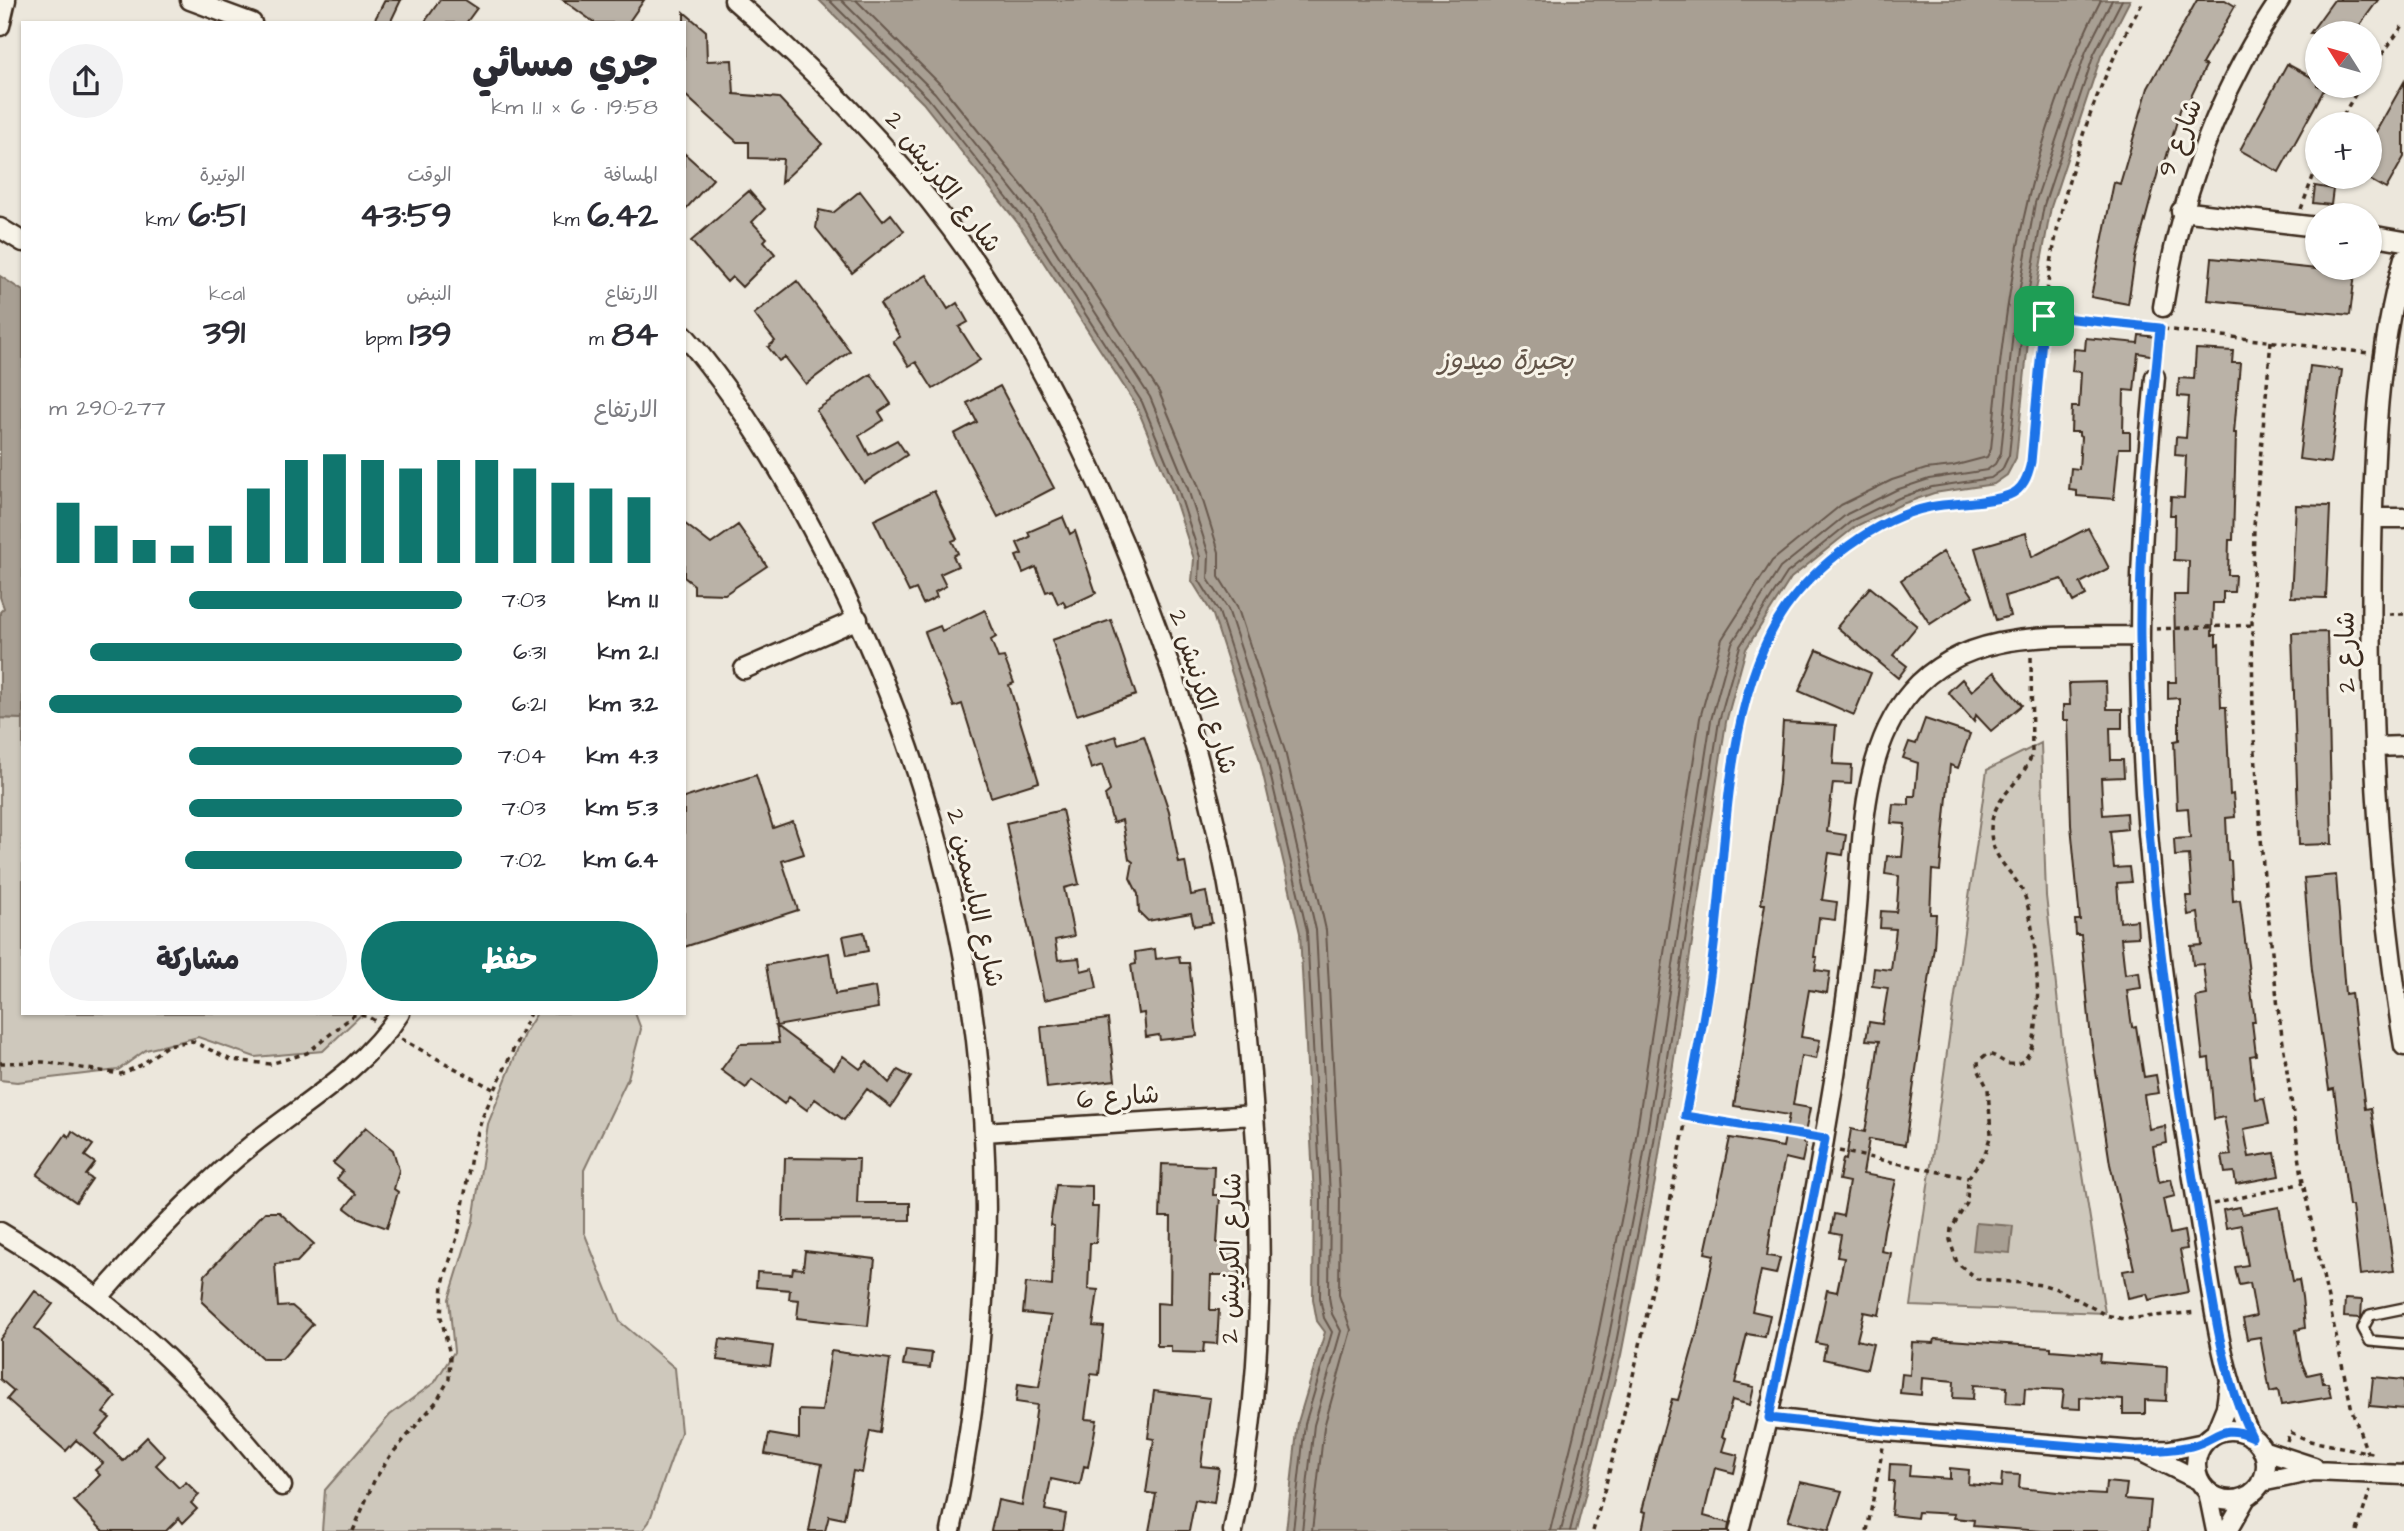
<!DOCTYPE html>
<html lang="ar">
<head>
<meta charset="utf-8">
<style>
	body { margin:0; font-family:"Architects Daughter","Playpen Sans Arabic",sans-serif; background:#f2f2f3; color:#2b2b33; direction:rtl; height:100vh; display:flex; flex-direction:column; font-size:26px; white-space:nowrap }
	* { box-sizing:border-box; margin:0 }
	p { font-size:23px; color:#7c7c81 }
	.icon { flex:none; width:38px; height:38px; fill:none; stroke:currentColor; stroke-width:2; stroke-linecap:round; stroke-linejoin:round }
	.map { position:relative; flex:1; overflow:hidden; direction:ltr }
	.sheet { position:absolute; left:21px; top:21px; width:665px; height:994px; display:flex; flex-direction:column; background:#fff; border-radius:0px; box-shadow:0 2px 5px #0004; direction:rtl }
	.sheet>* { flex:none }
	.needle { width:46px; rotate:307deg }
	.tools { position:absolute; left:2305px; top:21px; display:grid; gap:14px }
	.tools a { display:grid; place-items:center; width:77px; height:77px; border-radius:50%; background:#fff; box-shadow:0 2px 5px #0004; font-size:35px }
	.pin { position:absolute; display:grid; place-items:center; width:60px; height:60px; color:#fff; margin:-30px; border-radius:14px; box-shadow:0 4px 10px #0006 }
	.round { display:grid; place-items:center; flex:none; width:74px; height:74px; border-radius:37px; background:#f2f2f3 }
	.headline { display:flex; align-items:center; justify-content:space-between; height:119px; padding:0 28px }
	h1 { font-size:38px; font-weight:800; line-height:52px }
	.metrics { display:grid; grid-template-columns:repeat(3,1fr); gap:10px; height:119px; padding:7px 28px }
	.metrics div { display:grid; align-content:center }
	.metrics b { font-size:35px; font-weight:800 }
	.metrics small { font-size:19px; font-weight:400 }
	.metrics p { font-size:19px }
	.chart { height:196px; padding:14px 28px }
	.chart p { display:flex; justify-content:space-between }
	.chart svg { width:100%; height:126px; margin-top:7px; stroke:#0f766e; stroke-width:6 }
	.action { display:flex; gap:14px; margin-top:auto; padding:14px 28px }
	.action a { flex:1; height:80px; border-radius:42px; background:#0f766e; color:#fff; font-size:28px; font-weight:800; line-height:80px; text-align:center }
	.action a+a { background:#f2f2f3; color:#2b2b33 }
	ul { padding:0 28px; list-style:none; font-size:23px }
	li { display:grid; grid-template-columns:112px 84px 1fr; align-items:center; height:52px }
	li i { height:18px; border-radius:9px; background:#0f766e }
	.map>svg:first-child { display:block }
</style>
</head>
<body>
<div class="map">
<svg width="2404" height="1531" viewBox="0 0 2404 1531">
	<rect width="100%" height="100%" fill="#ece7dc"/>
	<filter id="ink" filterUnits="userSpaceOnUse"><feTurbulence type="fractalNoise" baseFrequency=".0143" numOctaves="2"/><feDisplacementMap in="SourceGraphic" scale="14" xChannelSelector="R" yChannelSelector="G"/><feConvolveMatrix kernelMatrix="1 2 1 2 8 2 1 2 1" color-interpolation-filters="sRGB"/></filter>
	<g filter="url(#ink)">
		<path fill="#cec8bc" stroke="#84796d" stroke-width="2" d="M0,718L23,719V1013H363L323,1051L255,1057L198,1037L146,1050L118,1070L17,1082L0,1080Z
			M2041,743L2046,896L2063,1049L2105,1313L1911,1306L1987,770Z
			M537,1013H635L641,1029L628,1078L584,1170V1232L620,1322L675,1368L681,1432L649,1522L642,1531H322L325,1490L390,1415L435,1382L454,1352L449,1299L473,1221L488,1124L524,1034Z"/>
		<path fill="#a89f93" stroke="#7c7064" stroke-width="2" d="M819,0H2130L2101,56L2051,207L2030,323L2016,458L2007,475L1994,484L1934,493L1902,504L1856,526L1791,578L1746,649L1726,722L1655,1181L1621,1355L1576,1531H1286L1298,1422L1325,1332L1317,1321L1313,1299L1314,1197L1300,933L1259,757L1213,615L1192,581L1194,559L1173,494L1136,405L1020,226L923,103Z
			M0,276L23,291V719L0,718V612L4,608L0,597Z
			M1976,1223L2013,1226L2010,1253L1973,1250Z"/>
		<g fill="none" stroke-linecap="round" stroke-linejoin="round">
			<path stroke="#67594d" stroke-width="2" d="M829,0L928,98L1026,222L1142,402L1179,492L1200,557L1199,580L1219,612L1266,756L1307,931L1321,1196L1320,1298L1324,1318L1332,1332L1305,1424L1293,1531
				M841,0L935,93L1033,216L1150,397L1188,489L1209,555L1208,579L1228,609L1275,753L1316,930L1330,1196L1329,1297L1332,1314L1341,1331L1314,1425L1302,1531
				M856,0L942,86L1041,209L1159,392L1198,485L1219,552V577L1237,606L1285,751L1326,930L1340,1196L1339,1295L1351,1330L1324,1427L1312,1531
				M1550,1531L1595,1349L1630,1176L1700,718L1722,639L1772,561L1841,505L1892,480L1926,469L1953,466L1987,457L1991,449C2006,291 2026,143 2101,0
				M1561,1531L1606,1351L1640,1178L1711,720L1732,643L1780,568L1847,514L1896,490L1929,479L1987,470L1995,464L2001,453L2014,321L2035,203L2086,51L2112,0
				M1570,1531L1614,1353L1648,1180L1719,721L1740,646L1787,573L1853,520L1899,498L1932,487L1991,478L2002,470L2009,455L2023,322L2044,205L2094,54L2122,0"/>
		</g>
		<path fill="#bab2a7" stroke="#3b2a1e" stroke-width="2" d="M385,0H401L390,23H373Z
			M440,0H465L477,8L466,23H424Z
			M563,0H644L628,23H595Z
			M2197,0H2225L2235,6L2202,64L2206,66L2185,109L2181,107L2163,169L2159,168L2135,258L2128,304L2091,297L2114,182L2120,184L2148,88Z
			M2334,0H2378L2354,33H2310Z
			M684,12L706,31L707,61L732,60L734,94L779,98L822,144L781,183L783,159L749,158V142H737L684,94Z
			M2287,64L2317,80V86H2326L2279,172L2240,150Z
			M2404,82V157L2386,189L2370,180V142Z
			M684,153L713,179L684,211Z
			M2315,186L2333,189L2331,205L2313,203Z
			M749,191L765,209L752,222L767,238L764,241L775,254L742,287L732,277L727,282L691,241Z
			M860,191L883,221L891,214L904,231L852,273L816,228L819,210L833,213Z
			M2212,258L2355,273L2350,315L2208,300Z
			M927,275L948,309L957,303L968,322L959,327L980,360L933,389L916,362L909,366L893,341L900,337L880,304Z
			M797,281L850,351L806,384L785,357L779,361L768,347L775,341L754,314Z
			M2139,335L2158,337L2156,356L2138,353L2134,391L2124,390L2123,432H2130V448H2119L2114,499L2077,496V491L2069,490L2071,468L2079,469L2081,437L2079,436V432H2071L2072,407H2079L2081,372L2072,371L2074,349L2085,350L2086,338L2138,343Z
			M2196,349L2233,351L2232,363H2240L2234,433H2236L2233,540H2229L2228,575H2235L2234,592H2223V603H2213L2212,635H2216V645L2219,644L2221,707H2226L2230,795L2233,794L2235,817L2226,818L2228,861H2231L2233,901L2240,900L2255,1022H2252L2256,1055L2250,1056L2255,1099L2264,1098L2269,1124L2244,1129L2249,1157L2275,1153L2279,1176L2236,1184L2234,1172L2225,1173L2222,1156L2231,1155L2224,1117L2214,1119L2209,1058L2203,1059L2196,997L2207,995L2203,964L2193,965L2191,946L2202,945L2198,913L2188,915L2186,896H2192L2189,855L2175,856L2174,839L2190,838L2188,808L2177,809L2176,787L2174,741L2179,740V698L2168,699V682H2176L2174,595H2188L2189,561L2174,560L2175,515H2170L2171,497L2184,498L2186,456L2175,455L2176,437L2186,438L2189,397L2178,396L2179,378L2194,379Z
			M2310,366L2342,370L2330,463L2299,459Z
			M871,374L891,404L879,412L884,420L859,436L869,455L897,440L907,455L864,483L816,410Z
			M1000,386L1054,488L998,517L954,434L977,422L967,403Z
			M934,491L957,539L952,541L958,553L953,556L958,566L940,574L946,586L935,592L937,597L923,604L916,589L909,592L874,520Z
			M2296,505L2330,506L2326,598L2291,597Z
			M1063,517L1070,534L1075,531L1096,593L1066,607L1063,601L1058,604L1052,590L1046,592L1036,567L1023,573L1016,556L1022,554L1017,543L1030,537L1028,532Z
			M684,523L711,544L738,525L767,566L725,594L694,593V585L684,577Z
			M2088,528L2109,568L2080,583L2086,595L2073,602L2062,579L2005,596L2010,616L1996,620L1975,548L2026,533L2032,557Z
			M1943,552L1973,596L1930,624L1901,580Z
			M1870,587L1917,626L1893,655L1907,666L1898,678L1837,627Z
			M985,610L996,637L991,640L998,658L1004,657L1014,683L1009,685L1039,782L991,797L962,704L954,707L925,632L940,626L942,631Z
			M1111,620L1136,695L1077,715L1052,640Z
			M2327,632L2332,844L2299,845L2292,633Z
			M1817,650L1871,673L1854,715L1799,691Z
			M1994,672L2022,705L1991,731L1976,715L1974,722L1948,692L1962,679L1972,691Z
			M2106,682L2107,709H2122V728H2110L2111,760H2123L2124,777L2101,778L2103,815L2126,813L2127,829L2110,831L2114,868L2129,867L2131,882L2117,883L2120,922L2137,920L2138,937L2121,938L2125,974L2139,972L2141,988L2127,990L2132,1027L2136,1026L2144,1077L2156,1075L2159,1093L2144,1095L2149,1129L2165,1126L2167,1143L2153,1146L2159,1182L2171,1179L2175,1196L2163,1199L2170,1234L2184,1231L2187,1249L2180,1250L2188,1292L2149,1300L2147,1294L2128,1298L2123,1271L2134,1269L2110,1164L2091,1039L2081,935H2076L2075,920H2080L2071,825L2068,720H2063V705H2070L2069,683Z
			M1925,719L1970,734L1958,768L1950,765L1940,871L1932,870L1930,914H1936L1934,947L1905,1145L1869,1139L1863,1174L1896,1180L1884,1230L1881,1251L1891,1253L1879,1315L1864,1312L1857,1340L1873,1344L1867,1369L1823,1359L1826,1345L1816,1343L1827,1290L1837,1292L1844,1258L1837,1257L1841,1235L1831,1233L1834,1214L1843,1216L1849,1182L1839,1180L1843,1159L1846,1160L1851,1129L1865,1132L1872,1092L1879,1041L1866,1040L1869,1022L1882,1024L1888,988L1872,986L1874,968L1891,970L1896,929L1880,928L1881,911L1896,912L1897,906L1899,876L1885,874L1887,856L1902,857L1905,824L1891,823L1893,804L1909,805V796H1915L1918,763L1903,758L1909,742L1916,744Z
			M1783,722L1836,725L1833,764L1852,765L1851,784L1833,783L1827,832L1846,835L1843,855L1829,853L1822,900L1837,902L1835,920L1819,918L1814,957H1817L1815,970L1830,972L1827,993L1809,990L1801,1037L1820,1040L1816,1059L1801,1056L1793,1105L1810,1108L1803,1143H1806L1802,1162L1785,1158L1773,1216L1767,1256L1780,1258L1776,1274L1761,1271L1752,1311L1770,1315L1765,1337L1747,1334L1735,1383L1754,1387L1750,1405L1732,1400L1722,1437L1726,1438L1722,1451L1738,1455L1734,1473L1715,1468L1706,1505L1704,1516L1729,1523L1728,1531H1642L1646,1512L1642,1511L1654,1463L1672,1399L1678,1400L1697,1333L1714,1255L1705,1253L1730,1138L1783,1147L1789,1115L1734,1106L1765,904H1761L1779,783Z
			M1116,736L1118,744L1144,736L1169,811L1179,863L1185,862L1191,895L1206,892L1212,923L1194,926L1191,913L1148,921L1139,912L1138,894L1130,878L1133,862L1129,859L1122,820L1113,823L1105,795L1110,791L1102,765L1091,769L1084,746Z
			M756,775L773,828L793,821L804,854L782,861L798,910L684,947V798Z
			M1062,810L1079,884L1064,888L1074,936L1055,940L1058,960L1079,958L1081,971L1093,968L1097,988L1044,1000L1006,823Z
			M2336,875L2345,994L2351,993L2365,1109L2371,1108L2394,1271L2360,1275L2352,1206H2349L2334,1089L2329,1090L2312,970L2304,878Z
			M864,932L868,951L847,955L843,936Z
			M1155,949L1156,959L1179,956L1180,963H1189L1197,1036L1160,1040L1159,1035L1146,1037L1144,1013L1138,1014L1131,965L1136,964L1135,952Z
			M829,953L835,994L875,987L878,1008L776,1026L834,1069L843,1056L860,1069L867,1061L889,1083L898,1070L911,1077L891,1107L867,1089L844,1120L815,1099L807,1110L789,1097L784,1104L752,1080L746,1088L721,1070L740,1044L779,1043L766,965Z
			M1108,1019L1115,1080L1047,1088L1041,1027Z
			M366,1127L393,1150L399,1170L394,1189L398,1192L387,1228L357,1217L345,1208L356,1194L337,1179L343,1171L333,1163Z
			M72,1131L93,1145L85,1156L95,1163L86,1175L92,1179L76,1202L37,1175L66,1134L69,1137Z
			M785,1158L859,1159L857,1203H910V1220L783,1221Z
			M1162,1164L1214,1166L1213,1195H1220L1217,1243H1240V1275H1211L1210,1310H1219L1217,1344L1204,1343L1203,1353L1171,1352V1346H1157V1303L1170,1304L1171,1217H1160Z
			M1056,1185L1092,1186V1207H1098L1096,1243H1090L1088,1289L1098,1290L1093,1326L1104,1327L1099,1375L1091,1374L1085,1419L1097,1420L1088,1467L1084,1466L1080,1485L1051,1479L1045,1510L1066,1514L1063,1531H991L998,1500L1022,1505L1029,1464L1037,1405L1016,1402L1018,1384L1039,1387L1051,1316L1023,1313L1026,1283L1052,1286L1054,1226L1050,1225Z
			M2240,1207L2242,1214L2279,1207L2293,1281L2299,1280L2302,1297L2305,1328L2296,1330L2301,1361L2307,1375L2321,1372L2323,1383H2328L2331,1397L2281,1405L2278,1390L2270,1392L2260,1337L2247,1339L2243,1319L2256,1316L2250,1283L2239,1285L2235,1267L2248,1265L2241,1225L2226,1228L2223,1210Z
			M265,1212H279L314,1244L297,1262L275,1264L278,1307L292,1306L313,1324L282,1359H263L202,1302L205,1275Z
			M805,1251L875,1259L868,1326L797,1318L799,1300L789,1299L790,1290L756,1287L757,1272L792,1274L793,1268L803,1269Z
			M35,1291L53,1304L35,1328L116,1397L103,1413L110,1418L96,1434L123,1461L147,1437L165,1456L156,1465L179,1488L186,1482L199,1495L191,1503L197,1509L183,1523L179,1518L166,1531H103L74,1501L100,1475L95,1470L103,1463L76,1440L66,1451L7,1399L14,1391L0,1379V1339Z
			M2345,1299L2362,1300L2361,1318L2344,1317Z
			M720,1339L773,1346L770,1366L717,1360Z
			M1935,1339L2051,1347V1350L2101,1354L2100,1362L2167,1367L2166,1401L2145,1400V1414H2123V1400L2080,1397V1409L2062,1408L2064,1390L2025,1388L2024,1404L2006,1403L2007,1387L1974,1385L1973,1399L1953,1398L1954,1381L1922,1378L1921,1395L1900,1393L1902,1374L1910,1375L1912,1342L1934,1343Z
			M906,1350L932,1353L930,1368L903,1365Z
			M831,1351L890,1359L880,1433L870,1431L862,1473L853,1471L844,1519L829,1516L825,1531H809L822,1464L765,1454L769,1434L799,1439V1410L822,1411Z
			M2373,1377L2404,1380V1409L2370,1406Z
			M1154,1391L1210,1398L1201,1466L1219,1468L1214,1503L1195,1500L1189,1531H1149L1156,1494L1146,1493L1154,1439L1148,1438Z
			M1890,1464L1910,1465L1909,1476L1950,1479V1468L1969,1470L1968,1484L2001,1487L2002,1474L2020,1475L2019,1488L2067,1493L2105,1495L2106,1482L2127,1484L2125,1499L2151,1501L2148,1531H2042L1973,1526L1974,1520L1954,1518L1955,1514L1918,1512L1917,1518L1891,1515L1894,1481H1889Z
			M1800,1482L1842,1491L1829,1530L1788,1521Z"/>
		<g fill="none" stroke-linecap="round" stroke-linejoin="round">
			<defs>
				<path id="service" d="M2404,1308L2370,1315L2363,1328L2370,1341L2404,1344"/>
				<path id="minor" d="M190,0L252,23
					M734,0C825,79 911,167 979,268C1102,454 1200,705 1235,925C1244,984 1249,1043 1253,1102C1265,1245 1263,1390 1233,1531
					M0,26L6,0
					M2181,211L2317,227
					M0,228L23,242
					M2370,235L2404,241
					M2404,258C2377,352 2374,450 2372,548C2369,714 2377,882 2404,1046
					M2163,307C2180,196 2217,93 2280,0
					M684,335C743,403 791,486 831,566C986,871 1022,1197 951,1531
					M2155,377C2147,463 2140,548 2140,635C2139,823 2165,1011 2196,1197C2209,1271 2218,1370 2251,1437
					M2373,518H2404
					M744,669L858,619
					M2374,747L2404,746
					M984,1132L1254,1115
					M0,1232C117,1301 198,1380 282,1486
					M99,1297C147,1242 197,1189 254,1143C306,1102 363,1070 400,1013
					M1769,1418L1886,1431L2136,1451L2170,1450L2204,1443
					M2196 1465a35 35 0 1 1 70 0a35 35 0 1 1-70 0Z
					M2215,1434L2226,1407L2229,1385
					M2262,1450L2314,1467
					M2146,1454L2200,1481
					M2261,1482L2314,1471L2404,1475
					M2208,1492L2216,1531
					M1739,1531C1773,1402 1802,1272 1824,1140C1836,1073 1846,1005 1854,937C1864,858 1856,755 1911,692C1968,626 2061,638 2140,636
					M2227,1531L2247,1496"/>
			</defs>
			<use href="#service" stroke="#3b2a1e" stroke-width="14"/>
			<use href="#minor" stroke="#3b2a1e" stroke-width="23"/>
			<path stroke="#3b2a1e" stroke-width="3.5" stroke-dasharray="5 5" stroke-linecap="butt" d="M2370,71L2404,24
				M2338,124L2360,86
				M2301,209L2317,166
				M2044,315L2369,353
				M2271,341L2254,526L2252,625L2253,723L2263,866L2278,1008L2303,1183L2352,1410L2369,1458
				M2157,361L2161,327
				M2389,614H2404
				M2156,629L2252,625
				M2031,657L2032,754C2023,784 1990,797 1991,832C1992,862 2016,872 2025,897C2035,923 2049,1047 2021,1062C2006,1070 2000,1055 1987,1054L1978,1061L1979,1071L1988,1089L1991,1134L1985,1154L1968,1178L1967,1203L1951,1229L1950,1240L1957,1263L1977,1279L2044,1285L2060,1290L2106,1315L2124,1319L2197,1312
				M401,1039L493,1089
				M0,1063L43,1062L121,1074L141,1065L168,1045L192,1041L231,1060L270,1064L307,1053L354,1015L367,1016L375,1021
				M1685,1116L1809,1136
				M1839,1151L1968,1178
				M2213,1204L2303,1183
				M2287,1441L2290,1432L2310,1441L2377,1454
				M353,1531L374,1481L390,1456L437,1401L449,1379L450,1355L441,1317L443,1283L459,1231L471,1156L482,1118L530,1013
				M1593,1531C1637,1375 1669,1216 1697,1057C1709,992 1716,925 1724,859C1733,775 1734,680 1785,609C1817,564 1873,522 1926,508C1953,500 1982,501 2010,495L2021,487L2029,476C2039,424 2039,369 2044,317C2055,206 2088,96 2144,0
				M1867,1531L1883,1447
				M2357,1531L2370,1490"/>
			<use href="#service" stroke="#f7f3e8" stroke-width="9"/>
			<use href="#minor" stroke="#f7f3e8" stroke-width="18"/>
		</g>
	</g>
	<g fill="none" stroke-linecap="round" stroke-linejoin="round" filter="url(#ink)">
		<defs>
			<path id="route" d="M2044,316L2160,328C2150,431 2139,534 2140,637C2142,825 2165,1011 2196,1197C2209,1271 2218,1370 2252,1437C2221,1422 2217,1440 2191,1446C2173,1450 2154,1451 2136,1451L1886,1431L1769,1418L1825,1139L1685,1116C1697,1057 1708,998 1715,938C1727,836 1726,695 1785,609C1816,565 1876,518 1930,507C1955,502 1985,504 2009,495C2023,490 2028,476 2031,462Z"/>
		</defs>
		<use href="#route" stroke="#fff" stroke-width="14"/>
		<use href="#route" stroke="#1a73e8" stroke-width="9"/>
	</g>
	<g text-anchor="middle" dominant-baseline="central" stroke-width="6" stroke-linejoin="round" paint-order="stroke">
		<g font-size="26" fill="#3b2a1e" stroke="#f7f3e8">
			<text transform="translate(2180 138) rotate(-69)">شارع 9</text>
			<text transform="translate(943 182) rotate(52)">شارع الكرنيش 2</text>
			<text transform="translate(2346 652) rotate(-91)">شارع 2</text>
			<text transform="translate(1203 692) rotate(72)">شارع الكرنيش 2</text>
			<text transform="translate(975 898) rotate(77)">شارع الياسمين 2</text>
			<text transform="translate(1118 1097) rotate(-4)">شارع 6</text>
			<text transform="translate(1231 1258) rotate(-89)">شارع الكرنيش 2</text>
		</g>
		<g font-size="28" font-style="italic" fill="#615347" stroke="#f7f3e8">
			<text x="1506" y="360">بحيرة ميدوز</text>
		</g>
	</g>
</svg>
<div class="tools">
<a><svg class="needle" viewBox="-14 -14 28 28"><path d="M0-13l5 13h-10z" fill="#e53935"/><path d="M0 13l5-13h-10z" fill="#7c7c81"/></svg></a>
<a>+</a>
<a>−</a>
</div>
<div class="pin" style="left:2044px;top:316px;background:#1e9e55"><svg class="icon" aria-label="arrive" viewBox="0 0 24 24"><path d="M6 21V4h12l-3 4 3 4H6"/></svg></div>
<section class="sheet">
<div class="headline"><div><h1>جري مسائي</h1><p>19:58 · 6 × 1.1 km</p></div><a class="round"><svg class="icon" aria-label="share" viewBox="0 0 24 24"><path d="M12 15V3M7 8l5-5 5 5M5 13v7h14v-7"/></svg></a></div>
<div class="metrics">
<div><p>المسافة</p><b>6.42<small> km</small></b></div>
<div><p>الوقت</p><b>43:59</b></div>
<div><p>الوتيرة</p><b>6:51<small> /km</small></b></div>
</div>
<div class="metrics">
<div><p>الارتفاع</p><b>84<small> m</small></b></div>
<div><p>النبض</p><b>139<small> bpm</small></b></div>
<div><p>kcal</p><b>391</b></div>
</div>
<div class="chart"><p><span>الارتفاع</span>277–290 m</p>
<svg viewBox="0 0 160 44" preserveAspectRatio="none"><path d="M5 44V23M15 44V31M25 44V36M35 44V38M45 44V31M55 44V18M65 44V8M75 44V6M85 44V8M95 44V11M105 44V8M115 44V8M125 44V11M135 44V16M145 44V18M155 44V21"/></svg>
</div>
<ul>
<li><b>1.1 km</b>7:03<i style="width:66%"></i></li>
<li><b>2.1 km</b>6:31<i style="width:90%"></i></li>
<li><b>3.2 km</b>6:21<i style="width:100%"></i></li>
<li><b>4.3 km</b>7:04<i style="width:66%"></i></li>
<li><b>5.3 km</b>7:03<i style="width:66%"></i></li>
<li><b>6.4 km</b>7:02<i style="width:67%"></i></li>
</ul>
<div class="action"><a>حفظ</a><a>مشاركة</a></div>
</section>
</div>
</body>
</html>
